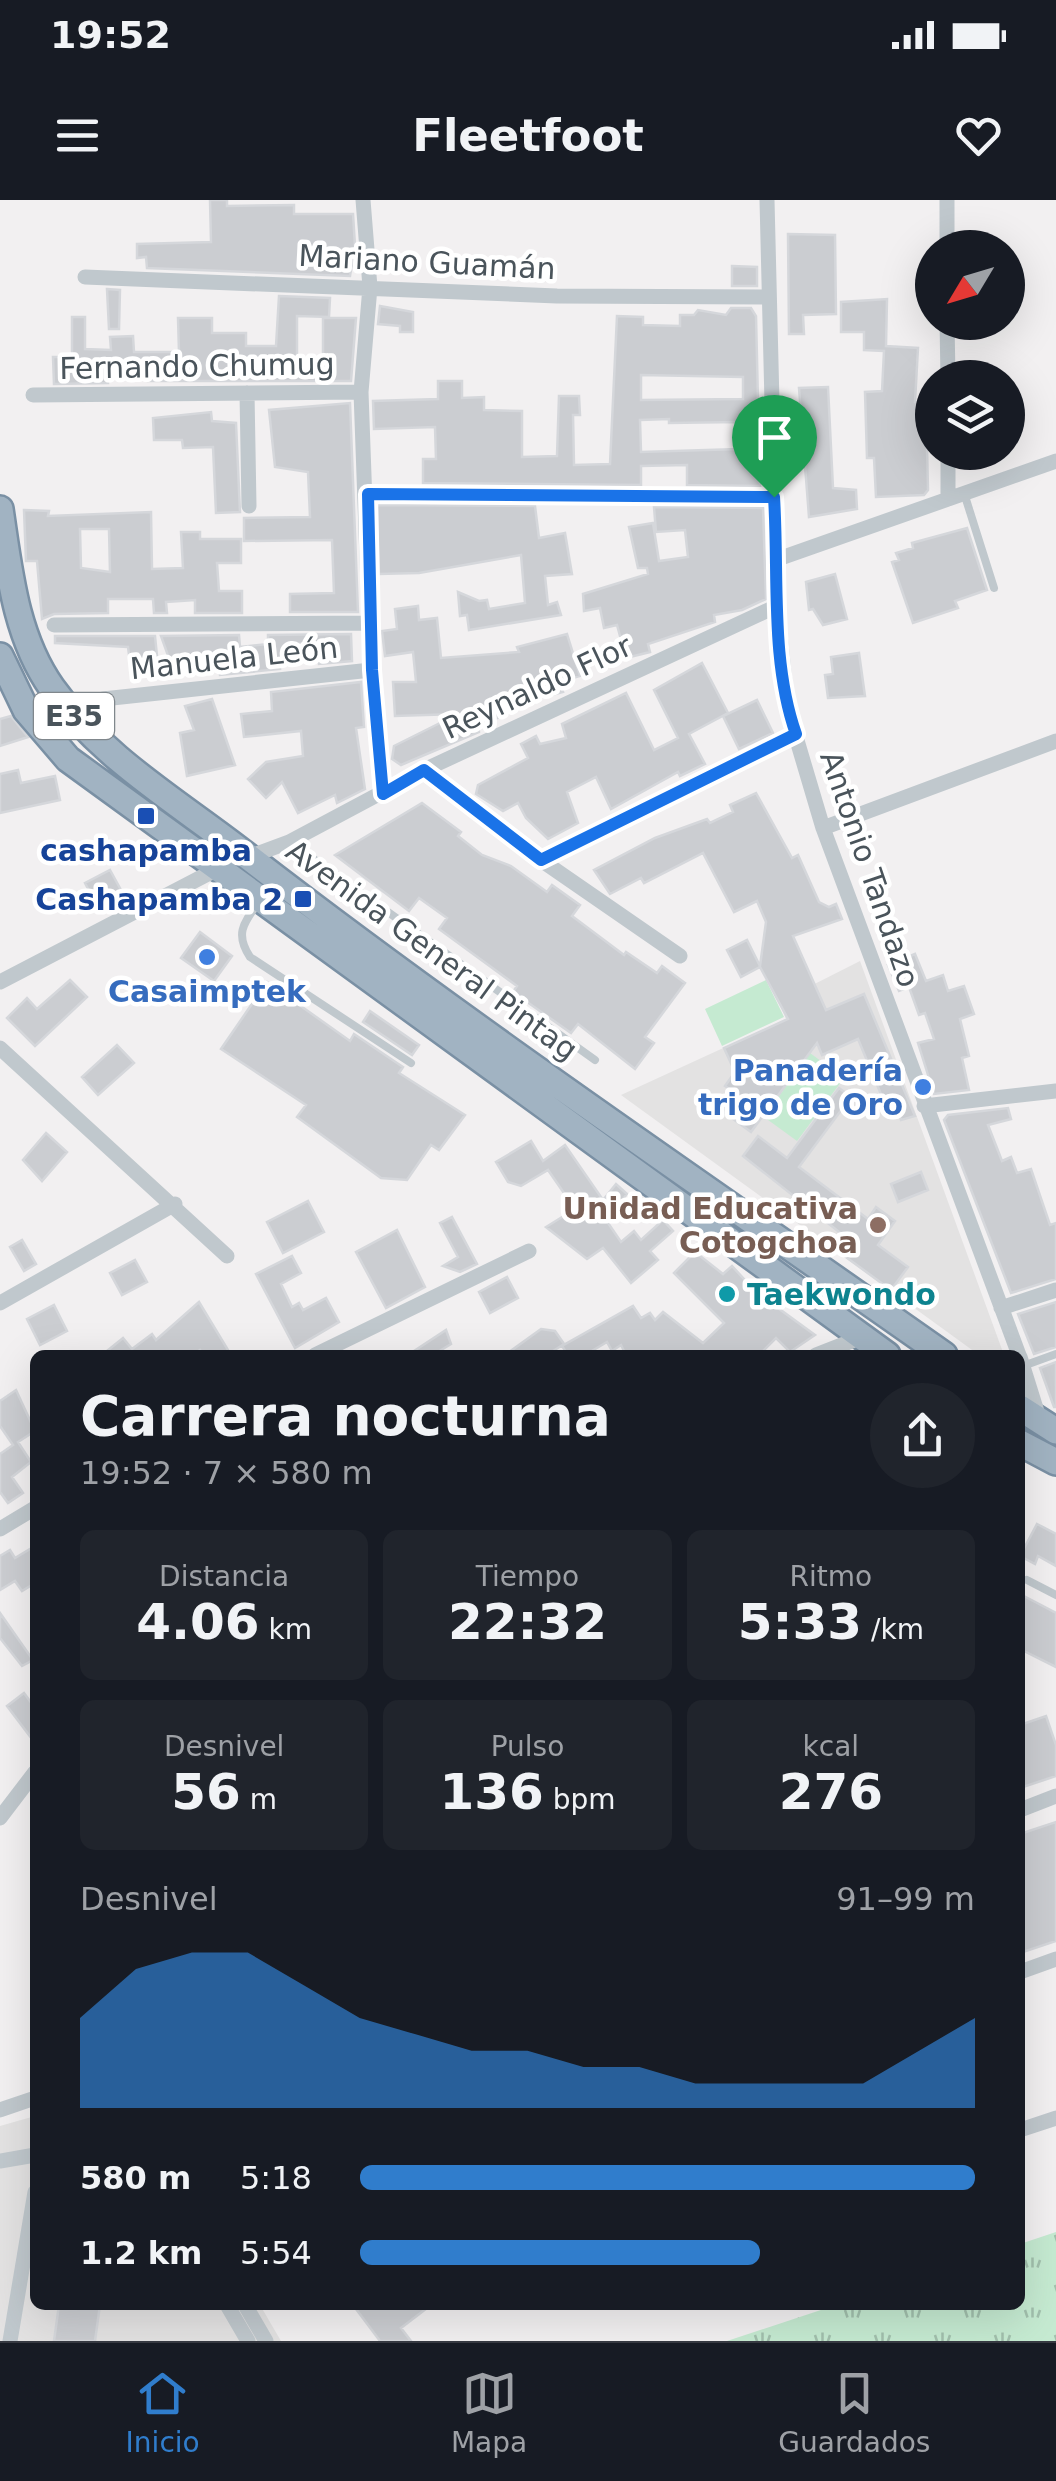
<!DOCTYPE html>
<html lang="es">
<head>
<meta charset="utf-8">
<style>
	body { margin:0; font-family:"DejaVu Sans",sans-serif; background:#20242c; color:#f1f3f6; height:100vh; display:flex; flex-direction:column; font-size:38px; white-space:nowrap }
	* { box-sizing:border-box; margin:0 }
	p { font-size:32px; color:#9ea1a6 }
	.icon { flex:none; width:55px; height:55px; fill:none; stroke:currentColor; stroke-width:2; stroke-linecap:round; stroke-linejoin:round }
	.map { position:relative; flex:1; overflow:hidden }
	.sheet { position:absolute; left:30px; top:1150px; width:995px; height:960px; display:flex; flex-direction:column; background:#171b24; border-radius:15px; box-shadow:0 10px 40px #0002 }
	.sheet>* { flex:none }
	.needle { width:65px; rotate:232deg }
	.tools { position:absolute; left:915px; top:30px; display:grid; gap:20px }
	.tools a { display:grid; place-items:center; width:110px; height:110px; border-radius:50%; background:#171b24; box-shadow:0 10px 40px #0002; font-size:50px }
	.pin { position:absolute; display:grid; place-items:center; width:85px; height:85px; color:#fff; margin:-102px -42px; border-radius:50% 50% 50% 0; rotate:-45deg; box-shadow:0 0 10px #0007 }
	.pin .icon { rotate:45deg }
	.round { display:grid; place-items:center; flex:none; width:105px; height:105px; border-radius:52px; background:#20242c }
	.headline { display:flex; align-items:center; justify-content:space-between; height:170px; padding:0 50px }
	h1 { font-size:55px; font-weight:800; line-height:75px }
	.stats { display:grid; grid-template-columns:repeat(3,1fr); gap:15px; height:170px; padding:10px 50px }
	.stats div { display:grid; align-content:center; border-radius:15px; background:#20242c; text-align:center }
	.stats b { font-size:50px; font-weight:800 }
	.stats small { font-size:28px; font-weight:400 }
	.stats p { font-size:28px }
	.chart { height:280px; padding:20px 50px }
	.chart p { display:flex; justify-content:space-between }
	.chart svg { width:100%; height:180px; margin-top:10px; fill:#307dcc; opacity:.7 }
	ul { padding:0 50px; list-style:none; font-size:32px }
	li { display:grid; grid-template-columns:160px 120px 1fr; align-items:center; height:75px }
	li i { height:25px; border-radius:12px; background:#307dcc }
	.status { display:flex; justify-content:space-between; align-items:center; height:70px; padding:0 50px; background:#171b24; direction:ltr }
	.status svg { height:28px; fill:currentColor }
	header { display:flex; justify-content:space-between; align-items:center; height:130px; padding:0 50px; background:#171b24; font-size:45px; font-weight:800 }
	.tab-bar { display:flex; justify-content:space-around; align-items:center; height:140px; border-top:2px solid #363941; background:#171b24; font-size:28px; color:#9ea1a6 }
	.tab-bar a { display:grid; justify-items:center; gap:5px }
	.tab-bar .active { color:#307dcc }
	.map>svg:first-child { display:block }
</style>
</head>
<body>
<div class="status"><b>19:52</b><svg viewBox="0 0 49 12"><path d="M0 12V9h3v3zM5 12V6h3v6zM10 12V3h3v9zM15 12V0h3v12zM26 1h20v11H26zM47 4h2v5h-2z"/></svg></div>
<header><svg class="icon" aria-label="menu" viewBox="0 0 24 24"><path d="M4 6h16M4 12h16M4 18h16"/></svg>Fleetfoot<svg class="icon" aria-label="heart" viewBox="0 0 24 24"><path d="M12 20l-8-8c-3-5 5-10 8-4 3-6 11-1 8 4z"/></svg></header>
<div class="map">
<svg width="1056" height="2141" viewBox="0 0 1056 2141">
	<defs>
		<pattern id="grass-tufts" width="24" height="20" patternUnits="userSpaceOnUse" patternTransform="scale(2.5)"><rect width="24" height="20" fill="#c5ead1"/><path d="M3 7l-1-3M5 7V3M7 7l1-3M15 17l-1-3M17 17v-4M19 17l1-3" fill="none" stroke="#a2c0ad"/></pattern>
	</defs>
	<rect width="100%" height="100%" fill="#f2f0f1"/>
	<path fill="#e3e2e2" d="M860,761L1004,1155H979L621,895L786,819L779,802Z
		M35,1916V2105H260L281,2141H0V1926Z"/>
	<path fill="url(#grass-tufts)" d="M1056,2032V2141H727L836,2105H1020V2044Z"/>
	<path fill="#c5ead1" d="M766,780L784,817L722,846L705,809Z
		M810,853L844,878L797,941L764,917Z"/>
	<path fill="#cbcdd1" stroke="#d5d7db" stroke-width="2.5" fill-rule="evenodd" d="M210,0H227V6L294,5V14H353L355,46L350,76L147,68L146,57L137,58V44L211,42Z
		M788,34L835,35L836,114L803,115L804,134H789Z
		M732,66L757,67V86H732Z
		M107,89L120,90L119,129H109Z
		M279,96L330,98L329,117L297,116V158L323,157V118H356L351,181H148V176L108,178V183L54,184L53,157H72V117H85V149L111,150L110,137L133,136L134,152H179L178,118H212V133H246V146H276Z
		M887,99L886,146L918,148L915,202L926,203L928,290L924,295L876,297L874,258H867L865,192L882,191L884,151L864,150V132H841V102Z
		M380,106L413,112V132H400V126L378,124Z
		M731,108H751L756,116L760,286L687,285V265L641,266V285L423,283V259H436L435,227L374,229L373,201L438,199V181H462V198L484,197V210L522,211V257L557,256L559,196H579L580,215H573L574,265L610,264L617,116L643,117V125L680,126V115H694L698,110L726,115ZM641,175L743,177V199L641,200ZM669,219V223L738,222L739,249L641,252L640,220Z
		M828,187L833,288L856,290L857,309L809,317L799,188Z
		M350,203L358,412H290V394L334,393L332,340L244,341V318L310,317L308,272L275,267L269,210Z
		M211,212L212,221L236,223L240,312L216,313L213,247L183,248L182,240H154L153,218Z
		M376,305L535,306L539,338L565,333L572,374L545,376L548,405L557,402L561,415L469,430L467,415L460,416L458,392L479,401L487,400L489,409L525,403L521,355L419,373L379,374Z
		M654,307L763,308L766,399L742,410L714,415L715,422L648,444L650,452L626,458L617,425L604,428L600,408L584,411L583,394L648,374L647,368H638L629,327L653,323L659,361L688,357L685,330L656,332Z
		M24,310L49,311L48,316L151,312L152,369L183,368L181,332H200V339H241V363H217L219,391H242V413H195V400L166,402L167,413H154L153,399H108V413L54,414L42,419L37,361H26ZM80,329H109L110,372L81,368Z
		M967,328L987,390L955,401L958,408L913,423L892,362L899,360L896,353L913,348L912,343Z
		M835,374L847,419L823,425L813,409L809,410L806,382Z
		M418,406L419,420L437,418L441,458L519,452L517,447L567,434L580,476L559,482L563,492L504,508L505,516L478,523L479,532L401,565L392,559L394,546L458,514L395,516L393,482H416L413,452L385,456L382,431L397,429L395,409Z
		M351,434L352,461L319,464L318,443L290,444L291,458H279L280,469L220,475L218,459L171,464L161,436L239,435L240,447L268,444V435Z
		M55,436H155L157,456L130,462L128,447L55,443Z
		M859,453L865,496L828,498L825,475L833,474L831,457Z
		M702,463L728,513L689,534L705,564L680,576L678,572L611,609L596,577L567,592L578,623L548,639L526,618L518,603L503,611L476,594L478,585L528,558L521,544L536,536L540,544L566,538L562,524L626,493L654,550L678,538L654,490Z
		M361,482L364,527L356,528L365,589L337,603L335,595L298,613L282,582L266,598L248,579L266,562L303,556L301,531L244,537L241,514L272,511L271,492Z
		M212,499L235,565L187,576L180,533L194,530L185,506Z
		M757,500L773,533L739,549L723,516Z
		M11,516L28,537L0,546V519Z
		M18,570L21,583L55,576L60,600L0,613V574Z
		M756,593L792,658L798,655L819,702L829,707L836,704L842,719L793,736L826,810L864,794L915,916L901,920L892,895L883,899L858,839L822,855L817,843L751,932L718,908L731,890L725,886L735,872L724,848L788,819L760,767L741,777L727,750L747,740L760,766L766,722L757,701L734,712L703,653L644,683L641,678L610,694L594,670L655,638L707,619L710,623L733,612L730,605Z
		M422,603L461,632L458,636L482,655L511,666L547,692L552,685L580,705L572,716L624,755L626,752L657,773L662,766L685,783L645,837L654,843L635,869L578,824L571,833L513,792L517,786L439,729L447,718L419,698L409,711L335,655Z
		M110,670L121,690L96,704L85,683Z
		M200,732L232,756L214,781L181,758Z
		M915,754L926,781L943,775L948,791L964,786L974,814L960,819L969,856L962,858L969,890L934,894L918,843L934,839L925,813L919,815L909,787L899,791L888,765Z
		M70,780L87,797L35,846L7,818L27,798L37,809Z
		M267,782L350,841L354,834L403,867L399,873L465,915L439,950L431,945L407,980L381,978L297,917L306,905L221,849Z
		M370,811L419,845L412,855L363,822Z
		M117,845L134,863L98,895L82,877Z
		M839,888L851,897L799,967L868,1019L876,1007L895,1021L878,1045L908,1067L891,1090L839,1052L848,1039L743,956L758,936L787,958Z
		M1008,908L1011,919L988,925L1002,961L1011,957L1017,973L1031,969L1050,1025L1056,1023V1079L1011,1093L944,920L948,915Z
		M46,933L67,952L42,981L23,960Z
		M531,941L543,961L565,945L603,1000L616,984L627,994L606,1020L621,1042L634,1031L641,1040L663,1020L673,1031L650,1051L658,1060L631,1083L603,1048L587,1059L546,1027L575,1009L548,970L521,986L508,982L496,962Z
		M921,972L928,990L898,1002L891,984Z
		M308,1001L324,1032L283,1053L267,1022Z
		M452,1017L477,1064L460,1072L443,1066L458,1057L440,1023Z
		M397,1030L425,1087L386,1108L356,1052Z
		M22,1040L36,1064L24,1071L10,1047Z
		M695,1052L723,1074L732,1066L756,1092L815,1135L790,1152L776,1138L759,1155H626L621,1145L612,1151L607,1142L585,1155H568L562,1146L633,1106L641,1118L650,1113L655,1120L663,1112L703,1143L724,1123L674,1073Z
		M292,1056L301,1073L281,1084L292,1107L299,1103L303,1110L326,1098L339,1122L295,1148L256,1074Z
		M135,1060L147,1082L122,1095L110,1073Z
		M507,1077L518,1098L490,1113L479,1092Z
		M199,1102L231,1155H204L200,1150L193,1155H102L123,1138L132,1149L152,1134L156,1140Z
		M1056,1102V1147L1034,1154L1018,1114Z
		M54,1105L67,1131L40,1145L27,1119Z
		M541,1129L555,1131L564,1144L547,1155H505Z
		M446,1130L451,1144L433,1155H408Z
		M1056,1162V1207H1054L1040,1168Z
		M16,1190L35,1231L18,1242L31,1262L12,1277L23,1293L8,1303L0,1292V1254L13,1245L0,1226V1201Z
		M1037,1324L1056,1334V1366L1038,1356L1035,1364L1020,1356Z
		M35,1346V1383L22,1391L15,1381L0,1390V1356L10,1350L15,1358Z
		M1020,1394L1056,1413V1467L1020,1449Z
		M0,1413L33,1460L22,1466L0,1438Z
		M24,1493L35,1508V1543L7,1506Z
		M1046,1516L1056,1545V1576L1020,1588V1525Z
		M1056,1622V1741L1020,1753V1634Z
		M59,2105H100L95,2141H54Z
		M353,2105H431L401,2128L411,2141H380Z"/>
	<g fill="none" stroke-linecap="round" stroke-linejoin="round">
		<defs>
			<path id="trunk" d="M0,309C9,369 15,436 52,488C103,560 183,605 251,659C474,831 714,993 944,1155
				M0,456L26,510L68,559L887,1155
				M1020,1208L1056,1231
				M1020,1243L1056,1262"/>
		</defs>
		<use href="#trunk" stroke="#7a90a4" stroke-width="30"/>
		<path stroke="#c0c8cd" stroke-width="8" d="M964,293L994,388
			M290,642L595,860
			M258,703C243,724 235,734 250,757L411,863
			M1023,1166L1056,1154
			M1027,1380L1056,1395"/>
		<path stroke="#c0c8cd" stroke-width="15" d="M363,0L370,87L361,192L371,470L383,594
			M767,0L777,406L788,510L823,628L1019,1155
			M947,0V48
			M85,77L557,96L766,97
			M947,122L948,178
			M247,193L249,306
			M33,195L361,192
			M948,252V299
			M368,294L774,297
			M778,359L1056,261
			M54,425L372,423
			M103,499L371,470
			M424,570L541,660L680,756
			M823,628L1056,541
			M243,659L289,642L424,570L777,406
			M541,660L796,534
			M0,782L221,667
			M0,848L227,1056
			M924,906L1056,891
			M0,1103L175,1004
			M1001,1108L1056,1090
			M315,1155L529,1051
			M816,1155L862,1137
			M1020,1157L1039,1218
			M0,1329L35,1308
			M1020,1610L1056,1596
			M0,1618L35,1572
			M1020,1772L1056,1759
			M0,1910L35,1898
			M1020,1930L1056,1918
			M0,1961L35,1955
			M227,2105L248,2141
			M245,2105L266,2141
			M10,2141L35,1992"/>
		<use href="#trunk" stroke="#a1b3c2" stroke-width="25"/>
	</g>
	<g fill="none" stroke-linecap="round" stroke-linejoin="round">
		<defs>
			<path id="route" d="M368,294L774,297C779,374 770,460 796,534L541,660L424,570L383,594L372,470Z"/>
		</defs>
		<use href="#route" stroke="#fff" stroke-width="20"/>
		<use href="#route" stroke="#1a73e8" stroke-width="12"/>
	</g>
	<g fill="#1a4fb4" stroke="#fff" stroke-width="4">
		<rect x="136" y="606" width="20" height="20" rx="5"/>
		<rect x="293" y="689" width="20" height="20" rx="5"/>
	</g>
	<g fill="#3f7fe0" stroke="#fff" stroke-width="4">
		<circle cx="207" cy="757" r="10"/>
		<circle cx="923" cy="887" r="10"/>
	</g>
	<circle fill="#8d6e63" stroke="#fff" stroke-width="4" cx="878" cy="1025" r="10"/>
	<circle fill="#0f9aa8" stroke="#fff" stroke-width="4" cx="727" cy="1094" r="10"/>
	<g text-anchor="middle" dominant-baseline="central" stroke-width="9" stroke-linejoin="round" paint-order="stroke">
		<rect fill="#fff" stroke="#80878c" stroke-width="2.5" x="34" y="493" width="80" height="46" rx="8"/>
		<g font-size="28" font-weight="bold" fill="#4a545b">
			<text x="74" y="516">E35</text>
		</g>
		<g font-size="30" fill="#4a545b" stroke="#fff">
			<text transform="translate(427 62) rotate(3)">Mariano Guamán</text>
			<text transform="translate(197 166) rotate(-1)">Fernando Chumug</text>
			<text transform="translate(234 458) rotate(-6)">Manuela León</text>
			<text transform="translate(537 487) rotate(-25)">Reynaldo Flor</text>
			<text transform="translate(870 669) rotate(71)">Antonio Tandazo</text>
			<text transform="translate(432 750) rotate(36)">Avenida General Pintag</text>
		</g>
		<g font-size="30" font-weight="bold" fill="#164399" stroke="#fff">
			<text x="146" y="650">cashapamba</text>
			<text x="283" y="699" text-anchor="end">Cashapamba 2</text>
		</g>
		<g font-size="30" font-weight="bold" fill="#366cbe" stroke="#fff">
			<text x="207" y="791">Casaimptek</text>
			<text x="903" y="870" text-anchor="end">Panadería<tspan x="903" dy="34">trigo de Oro</tspan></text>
		</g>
		<g font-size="30" font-weight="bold" fill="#785e54" stroke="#fff" text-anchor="end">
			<text x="858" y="1008">Unidad Educativa<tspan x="858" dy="34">Cotogchoa</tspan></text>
		</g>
		<g font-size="30" font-weight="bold" fill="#0d838f" stroke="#fff" text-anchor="start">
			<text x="747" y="1094">Taekwondo</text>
		</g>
	</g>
</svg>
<div class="tools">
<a><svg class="needle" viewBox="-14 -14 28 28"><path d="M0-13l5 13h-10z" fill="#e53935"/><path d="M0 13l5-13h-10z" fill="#9ea1a6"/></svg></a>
<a><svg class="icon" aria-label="layers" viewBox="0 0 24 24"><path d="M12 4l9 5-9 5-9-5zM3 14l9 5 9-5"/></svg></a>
</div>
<div class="pin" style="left:774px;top:297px;background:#1e9e55"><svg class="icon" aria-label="arrive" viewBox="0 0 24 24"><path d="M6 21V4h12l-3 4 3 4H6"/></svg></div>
<section class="sheet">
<div class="headline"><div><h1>Carrera nocturna</h1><p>19:52 · 7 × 580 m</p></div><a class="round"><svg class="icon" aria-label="share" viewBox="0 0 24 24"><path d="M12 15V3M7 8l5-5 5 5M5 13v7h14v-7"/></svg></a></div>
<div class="stats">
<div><p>Distancia</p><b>4.06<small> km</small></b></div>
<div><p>Tiempo</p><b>22:32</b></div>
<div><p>Ritmo</p><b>5:33<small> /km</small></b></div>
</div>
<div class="stats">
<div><p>Desnivel</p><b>56<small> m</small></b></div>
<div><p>Pulso</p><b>136<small> bpm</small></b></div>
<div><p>kcal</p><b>276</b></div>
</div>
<div class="chart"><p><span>Desnivel</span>91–99 m</p>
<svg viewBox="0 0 160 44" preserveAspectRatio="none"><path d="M0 44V22L10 10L20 6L30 6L40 14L50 22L60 26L70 30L80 30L90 34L100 34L110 38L120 38L130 38L140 38L150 30L160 22V44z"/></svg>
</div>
<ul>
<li><b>580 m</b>5:18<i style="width:100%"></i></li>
<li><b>1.2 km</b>5:54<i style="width:65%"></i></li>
</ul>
</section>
</div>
<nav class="tab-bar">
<a class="active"><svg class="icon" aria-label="home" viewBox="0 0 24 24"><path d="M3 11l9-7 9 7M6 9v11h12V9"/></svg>Inicio</a>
<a><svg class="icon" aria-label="map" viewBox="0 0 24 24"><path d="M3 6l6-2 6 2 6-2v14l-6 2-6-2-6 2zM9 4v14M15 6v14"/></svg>Mapa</a>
<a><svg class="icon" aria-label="saved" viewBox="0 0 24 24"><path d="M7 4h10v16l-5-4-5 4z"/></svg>Guardados</a>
</nav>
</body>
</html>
